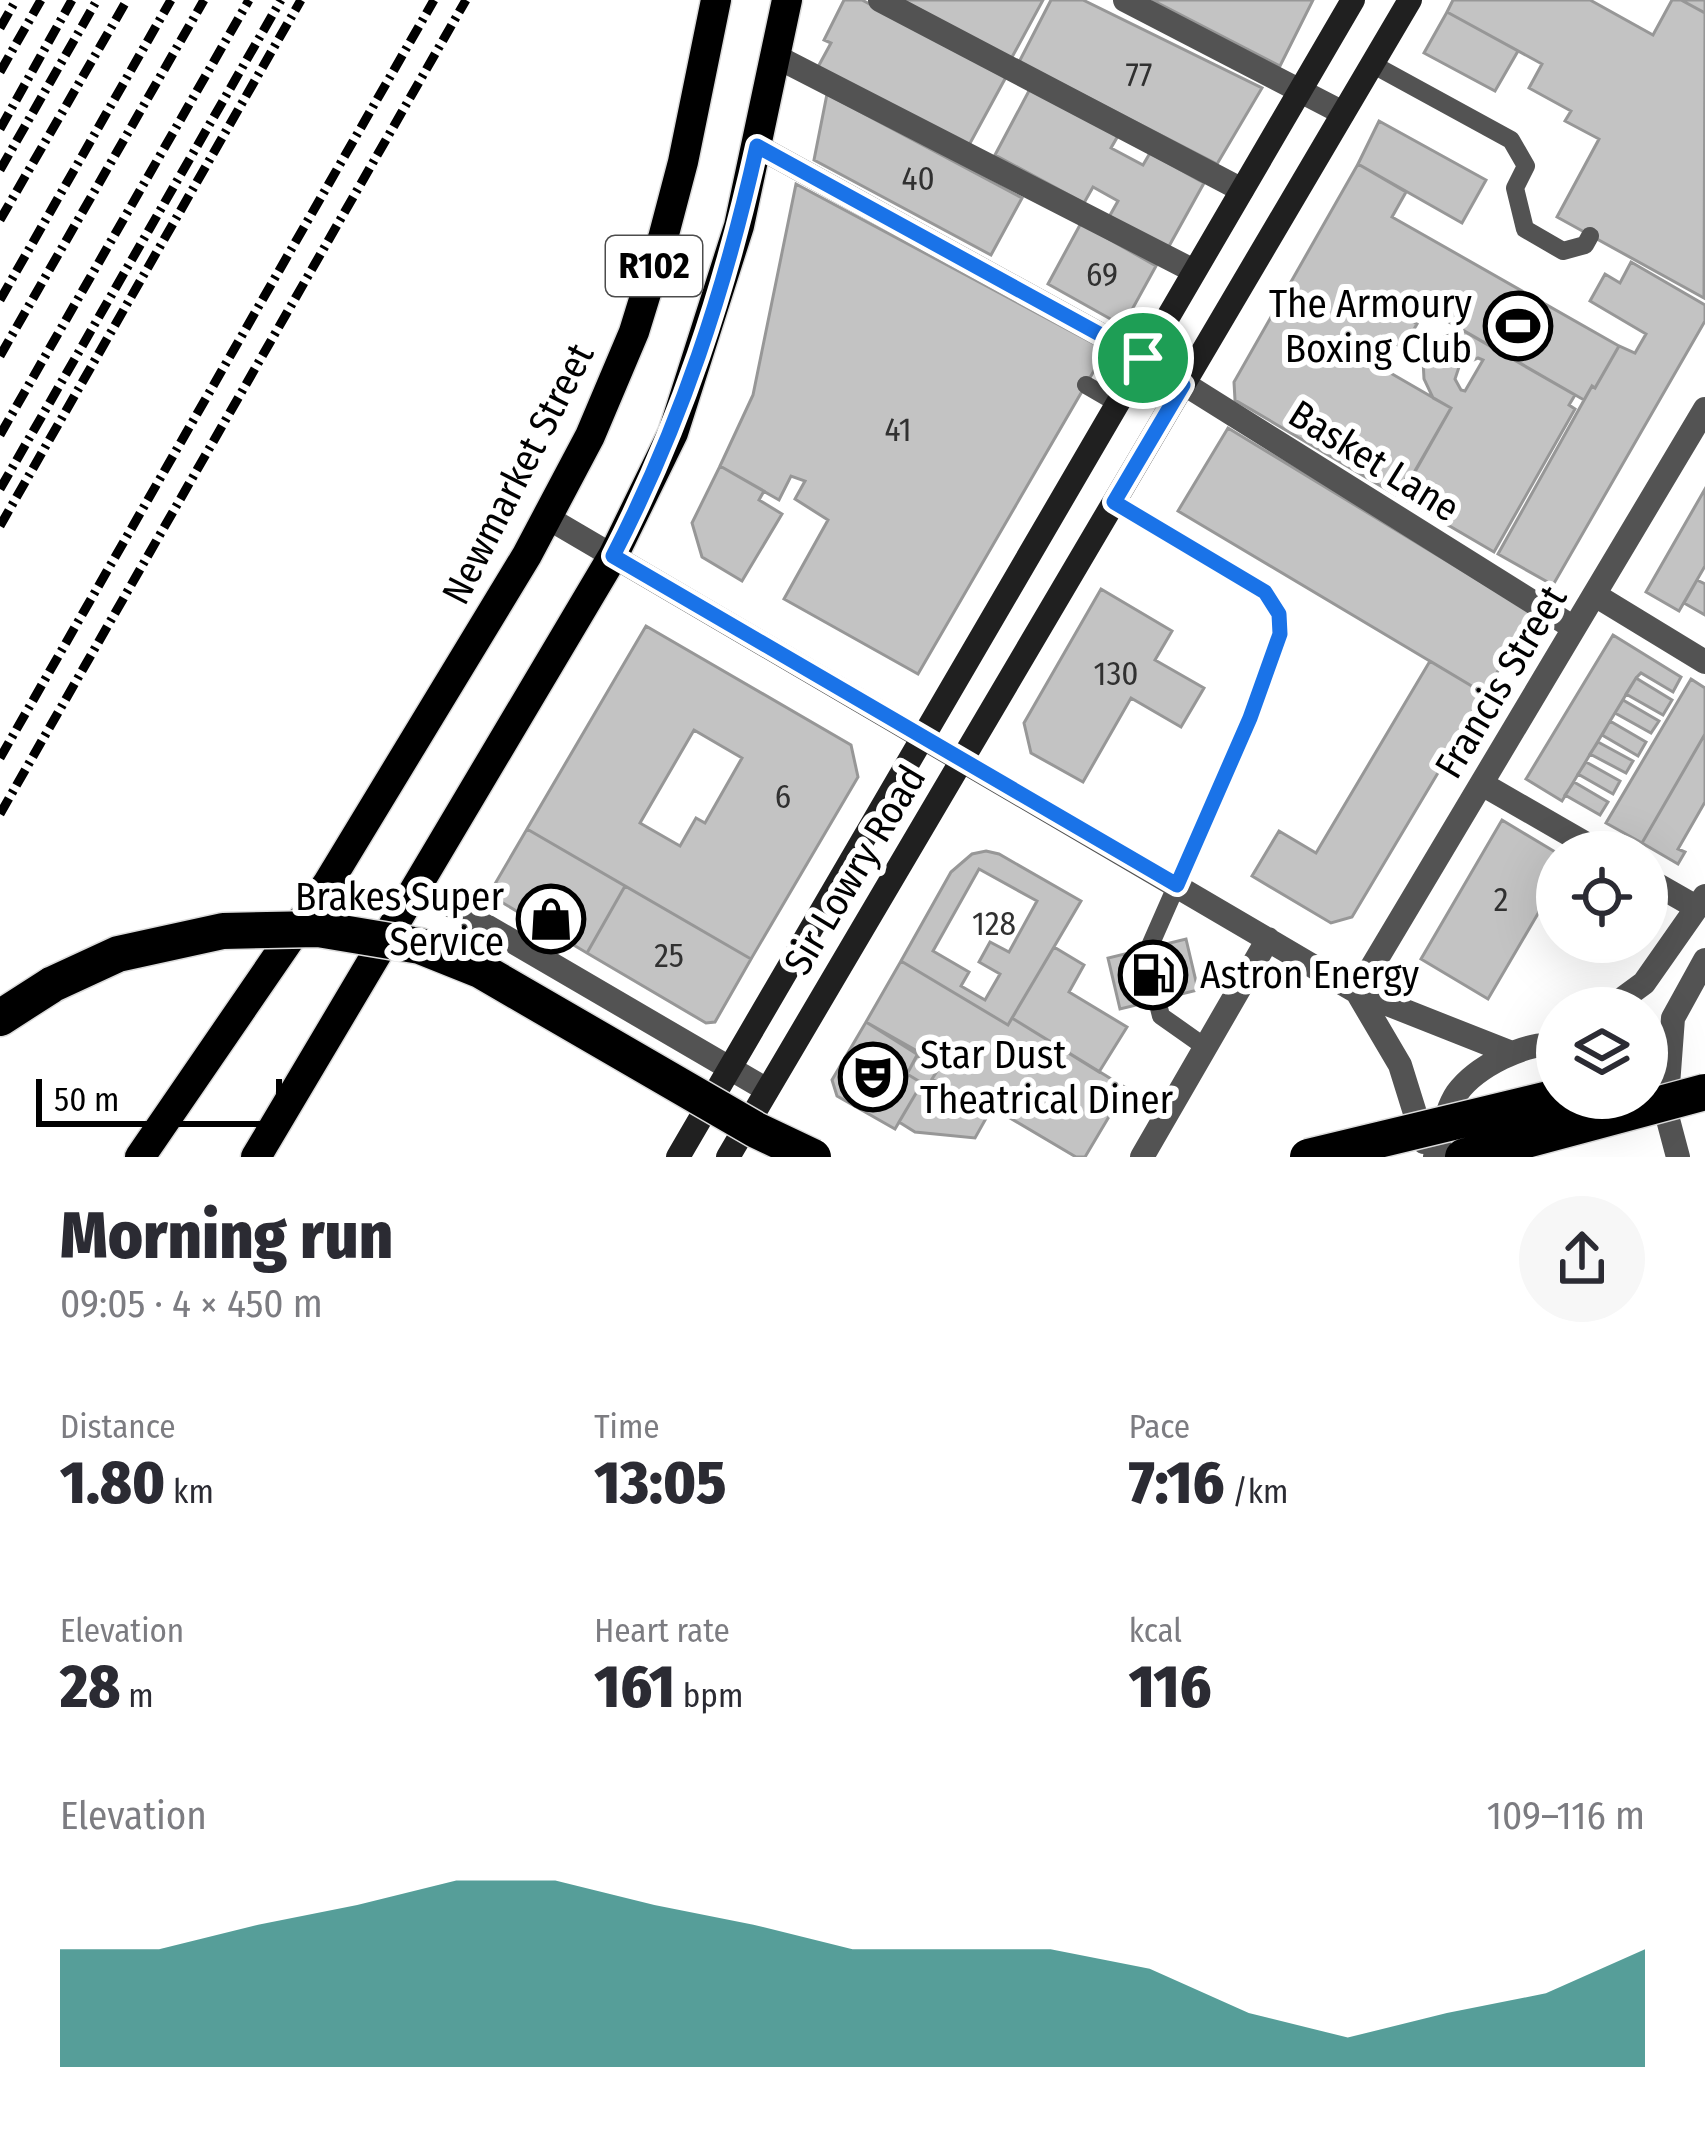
<!DOCTYPE html>
<html lang="en">
<head>
<meta charset="utf-8">
<style>
	body { margin:0; font-family:"Fira Sans Condensed",sans-serif; background:#f7f7f7; color:#2b2b33; height:100vh; display:flex; flex-direction:column; font-size:45px; white-space:nowrap }
	* { box-sizing:border-box; margin:0 }
	p { font-size:39px; color:#7c7c81 }
	.icon { flex:none; width:66px; height:66px; fill:none; stroke:currentColor; stroke-width:2; stroke-linecap:round; stroke-linejoin:round }
	.map { position:relative; height:1157px; overflow:hidden }
	.sheet { display:flex; flex-direction:column; background:#fff; flex:1 }
	.sheet>* { flex:none }
	.tools { position:absolute; left:1536px; top:831px; display:grid; gap:24px }
	.tools a { display:grid; place-items:center; width:132px; height:132px; border-radius:50%; background:#fff; box-shadow:0 12px 48px #0002; font-size:60px }
	.scale { position:absolute; left:36px; bottom:30px; width:246px; box-sizing:border-box; padding-left:12px; border:6px solid #000; border-top:0; font-size:33px; line-height:42px; white-space:nowrap; color:#000; -webkit-text-stroke:9px #fff; paint-order:stroke }
	.pin { position:absolute; display:grid; place-items:center; width:102px; height:102px; color:#fff; margin:-51px; border:6px solid #fff; border-radius:50%; box-shadow:0 3px 12px #0007 }
	.round { display:grid; place-items:center; flex:none; width:126px; height:126px; border-radius:63px; background:#f7f7f7 }
	.summary { display:flex; align-items:center; justify-content:space-between; height:204px; padding:0 60px }
	h1 { font-size:66px; font-weight:800; line-height:90px }
	.figures { display:grid; grid-template-columns:repeat(3,1fr); gap:18px; height:204px; padding:12px 60px }
	.figures div { display:grid; align-content:center }
	.figures b { font-size:60px; font-weight:800 }
	.figures small { font-size:33px; font-weight:400 }
	.figures p { font-size:33px }
	.chart { height:336px; padding:24px 60px }
	.chart p { display:flex; justify-content:space-between }
	.chart svg { width:100%; height:216px; margin-top:12px; fill:#0f766e; opacity:.7 }
	.map>svg:first-child { display:block }
</style>
</head>
<body>
<div class="map">
<svg width="1705" height="1157" viewBox="0 0 1705 1157">
	<rect width="100%" height="100%" fill="#fff"/>
	<path fill="#c3c3c3" stroke="#979797" stroke-width="3" fill-rule="evenodd" d="M844,0H862L1006,77L968,147L818,67L831,43L824,40Z
		M902,0H1043L1011,59Z
		M1051,0H1083L1262,88L1217,164L1019,62Z
		M1152,0H1313L1280,66Z
		M1453,0H1590L1653,35L1672,0H1681L1705,13L1704,298L1557,217L1599,139L1565,121L1571,111L1529,88L1542,64L1447,12Z
		M1681,0H1705V13Z
		M1447,12L1518,51L1495,91L1424,53Z
		M1031,87L1119,134L1111,148L1143,165L1150,153L1204,183L1168,248L1109,217L1118,201L1093,187L1084,203L995,155Z
		M827,94L1022,198L991,255L814,160Z
		M1379,121L1486,180L1462,223L1358,164Z
		M1358,164L1406,192L1392,217L1619,346L1595,388L1592,386L1584,400L1402,295L1393,311L1417,324L1403,348L1382,336L1368,360L1451,408L1412,477L1408,475L1396,495L1235,400L1234,382Z
		M796,184L1106,350L918,674L784,599L828,520L795,499L805,481L791,476L779,500L720,466L753,395Z
		M1081,223L1156,266L1123,326L1048,284Z
		M1631,262L1705,305V321L1553,585L1498,554L1592,386L1595,388L1619,346L1635,353L1646,334L1590,301L1605,274L1620,283Z
		M1462,330L1575,395L1569,405L1575,409L1494,552L1400,497L1451,408L1433,398L1424,379L1423,360L1432,342ZM1478,358L1483,360L1465,391L1461,390L1455,379L1459,367Z
		M1228,428L1531,612L1485,694L1178,511Z
		M720,466L764,491L759,500L782,514L742,581L702,557L692,523Z
		M1705,489V566L1679,611L1646,592Z
		M1697,580L1705,584V615L1684,603Z
		M1101,589L1172,631L1155,660L1204,688L1181,727L1131,698L1083,782L1031,753L1024,723Z
		M646,626L851,745L858,777L751,959L527,829ZM694,730L742,758L705,823L696,818L680,846L640,823Z
		M1613,635L1681,677L1673,692L1641,673L1636,678L1562,801L1526,779Z
		M1430,661L1485,694L1352,917L1331,923L1252,876L1279,831L1316,853Z
		M1636,678L1672,700L1663,715L1626,694Z
		M1691,679L1705,688V734L1642,843L1606,823Z
		M1623,700L1659,721L1651,733L1615,713Z
		M1610,721L1646,742L1638,756L1602,735Z
		M1705,734V802L1678,849L1685,852L1678,864L1642,843Z
		M1598,742L1633,761L1626,773L1590,754Z
		M1586,762L1620,781L1613,794L1578,774Z
		M1574,782L1608,802L1600,815L1565,795Z
		M1502,820L1557,853V881L1488,999L1421,959Z
		M527,829L625,886L587,953L493,897L492,889Z
		M986,851L999,854L1081,901L1008,1025L901,961L951,872L972,854Z
		M979,869L1037,901L1009,952L990,942L979,962L1000,974L985,1000L961,986L969,972L933,951Z
		M625,886L751,959L715,1022L706,1023L587,953Z
		M1553,888L1557,891V922L1539,911Z
		M1186,939L1198,990L1120,1009L1108,958Z
		M1591,942H1623L1615,956Z
		M1054,947L1084,965L1069,992L1127,1027L1099,1072L1012,1018Z
		M901,961L1008,1025L1012,1018L1126,1088L1085,1157H1076L966,1092L962,1097L932,1079L939,1068L866,1022Z
		M866,1022L919,1052L907,1074L922,1083L895,1129L837,1096L832,1080Z
		M917,1055L939,1068L932,1079L989,1113L975,1138L915,1132L899,1122L922,1083L907,1074Z"/>
	<g fill="none" stroke-linecap="round" stroke-linejoin="round">
		<defs>
			<path id="primary" d="M140,1157L328,883L527,555L590,436L634,332L663,238L683,162L716,0
				M256,1157L613,556L673,433L739,226L787,0"/>
			<path id="highway" d="M0,1018L53,984"/>
		</defs>
		<use href="#primary" stroke="#dbdbdb" stroke-width="33"/>
		<use href="#highway" stroke="#dbdbdb" stroke-width="39"/>
		<path stroke="#535353" stroke-width="18" d="M1372,64L1511,140L1526,166L1515,188L1525,229L1563,251L1585,245L1590,236
			M1086,385L1117,403
			M1113,502L1265,591L1279,614L1280,633L1250,718L1149,948
			M1157,1000L1161,1016L1205,1047"/>
		<path stroke="#535353" stroke-width="24" d="M880,0L1242,190
			M1125,0L1343,113
			M777,57L1194,271
			M757,146L1143,358L1574,628
			M548,518L1357,992L1509,1052
			M1595,595L1705,662
			M1482,784L1600,852
			M1647,879L1696,907
			M416,885L767,1090
			M1357,992L1705,409
			M1357,992L1400,1065L1424,1142
			M1610,1008L1644,983L1705,896
			M1657,1103L1666,1112L1678,1157
			M1666,1112L1673,1018L1705,960
			M1142,1157L1268,939
			M1435,1157C1441,1138 1446,1109 1457,1093C1475,1068 1526,1040 1557,1046"/>
		<path stroke="#202020" stroke-width="24" d="M678,1157L1353,0
			M728,1157L1410,0"/>
		<use href="#primary" stroke="#000" stroke-width="30"/>
		<use href="#highway" stroke="#000" stroke-width="36"/>
		<path stroke="#000" stroke-width="9" stroke-dasharray="18 6 3 6" stroke-linecap="butt" d="M0,28L16,0
			M0,72L41,0
			M0,129L72,0
			M0,170L97,0
			M0,220L127,0
			M0,300L171,0
			M0,356L204,0
			M0,435L249,0
			M0,489L281,0
			M0,526L301,0
			M0,758L434,0
			M0,814L466,0"/>
		<defs>
			<path id="highway-bridge" d="M53,984L118,954L223,931L318,929L420,946L480,970L756,1130L813,1157
				M1308,1157L1557,1097
				M1463,1157L1705,1092"/>
		</defs>
		<use href="#highway-bridge" stroke="#dbdbdb" stroke-width="39" stroke-linecap="butt"/>
		<use href="#highway-bridge" stroke="#000" stroke-width="36"/>
	</g>
	<g fill="none" stroke-linecap="round" stroke-linejoin="round">
		<defs>
			<path id="route" d="M757,146L1143,358L1183,385L1114,502L1265,592L1279,614L1280,634L1250,718L1177,885L613,556C681,424 725,290 757,146Z"/>
		</defs>
		<use href="#route" stroke="#fff" stroke-width="24"/>
		<use href="#route" stroke="#1a73e8" stroke-width="15"/>
	</g>
	<defs>
		<symbol id="stadium-ring" viewBox="-11 -11 22 22"><circle r="9.5" fill="#fff" stroke="#000" stroke-width="1.5"/><path d="M0-5a6.5 5 0 1 0 0 10a6.5 5 0 1 0 0-10ZM-3.5-1.8h7v3.6h-7Z" fill="#000"/></symbol>
		<symbol id="shop-ring" viewBox="-11 -11 22 22"><circle r="9.5" fill="#fff" stroke="#000" stroke-width="1.5"/><path d="M-5-2.5h2.3a2.7 3.5 0 0 1 5.4 0H5L5.5 6h-11ZM-1.5-2.5h3a1.5 2.3 0 0 0-3 0Z" fill="#000"/></symbol>
		<symbol id="fuel-ring" viewBox="-11 -11 22 22"><circle r="9.5" fill="#fff" stroke="#000" stroke-width="1.5"/><path d="M-5.5-6h7V0h2V4h1.3V-2.5L3-4.5l.8-.8L6-3V5H2.5V1h-1V6h-7ZM-4.2-4.7v3.2H.2V-4.7Z" fill="#000"/></symbol>
		<symbol id="theatre-ring" viewBox="-11 -11 22 22"><circle r="9.5" fill="#fff" stroke="#000" stroke-width="1.5"/><path d="M-5-5.5Q0-4 5-5.5V0Q5 5 0 6Q-5 5-5 0ZM-3.3-2.5H-1v1.5H-3.3ZM1-2.5H3.3v1.5H1ZM-2.8 1Q0 5.5 2.8 1Z" fill="#000"/></symbol>
	</defs>
	<g fill-rule="evenodd">
		<use href="#stadium-ring" x="1480" y="288" width="76" height="76"/>
		<use href="#shop-ring" x="513" y="881" width="76" height="76"/>
		<use href="#fuel-ring" x="1115" y="937" width="76" height="76"/>
		<use href="#theatre-ring" x="835" y="1039" width="76" height="76"/>
	</g>
	<g text-anchor="middle" dominant-baseline="central" stroke-width="12" stroke-linejoin="round" paint-order="stroke">
		<g font-size="33" fill="#313131">
			<text x="1139" y="75">77</text>
			<text x="918" y="179">40</text>
			<text x="1102" y="275">69</text>
			<text x="898" y="430">41</text>
			<text x="1116" y="674">130</text>
			<text x="783" y="797">6</text>
			<text x="1501" y="900">2</text>
			<text x="994" y="924">128</text>
			<text x="669" y="956">25</text>
		</g>
		<rect fill="#fff" stroke="#4c4c4c" stroke-width="3" x="606" y="236" width="96" height="60" rx="9"/>
		<g font-size="36" font-weight="bold" fill="#000">
			<text x="654" y="266">R102</text>
		</g>
		<g font-size="39" fill="#000" stroke="#fff" text-anchor="end">
			<text x="1472" y="304">The Armoury<tspan x="1472" dy="45">Boxing Club</tspan></text>
			<text x="504" y="897">Brakes Super<tspan x="504" dy="45">Service</tspan></text>
			<text x="1200" y="975" text-anchor="start">Astron Energy</text>
			<text x="920" y="1055" text-anchor="start">Star Dust<tspan x="920" dy="45">Theatrical Diner</tspan></text>
		</g>
		<g font-size="39" fill="#000" stroke="#fff">
			<text transform="translate(1374 461) rotate(32)">Basket Lane</text>
			<text transform="translate(518 474) rotate(-63)">Newmarket Street</text>
			<text transform="translate(1501 682) rotate(-59)">Francis Street</text>
			<text transform="translate(855 870) rotate(-59)">Sir Lowry Road</text>
		</g>
	</g>
</svg>
<div class="tools">
<a><svg class="icon" aria-label="locate" viewBox="0 0 24 24"><circle cx="12" cy="12" r="6"/><path d="M12 2v4M12 18v4M2 12h4M18 12h4"/></svg></a>
<a><svg class="icon" aria-label="layers" viewBox="0 0 24 24"><path d="M12 4l9 5-9 5-9-5zM3 14l9 5 9-5"/></svg></a>
</div>
<div class="scale">50 m</div>
<div class="pin" style="left:1143px;top:358px;background:#1e9e55"><svg class="icon" aria-label="arrive" viewBox="0 0 24 24"><path d="M6 21V4h12l-3 4 3 4H6"/></svg></div>
</div>
<section class="sheet">
<div class="summary"><div><h1>Morning run</h1><p>09:05 · 4 × 450 m</p></div><a class="round"><svg class="icon" aria-label="share" viewBox="0 0 24 24"><path d="M12 15V3M7 8l5-5 5 5M5 13v7h14v-7"/></svg></a></div>
<div class="figures">
<div><p>Distance</p><b>1.80<small> km</small></b></div>
<div><p>Time</p><b>13:05</b></div>
<div><p>Pace</p><b>7:16<small> /km</small></b></div>
</div>
<div class="figures">
<div><p>Elevation</p><b>28<small> m</small></b></div>
<div><p>Heart rate</p><b>161<small> bpm</small></b></div>
<div><p>kcal</p><b>116</b></div>
</div>
<div class="chart"><p><span>Elevation</span>109–116 m</p>
<svg viewBox="0 0 160 44" preserveAspectRatio="none"><path d="M0 44V20L10 20L20 15L30 11L40 6L50 6L60 11L70 15L80 20L90 20L100 20L110 24L120 33L130 38L140 33L150 29L160 20V44z"/></svg>
</div>
</section>
</body>
</html>
